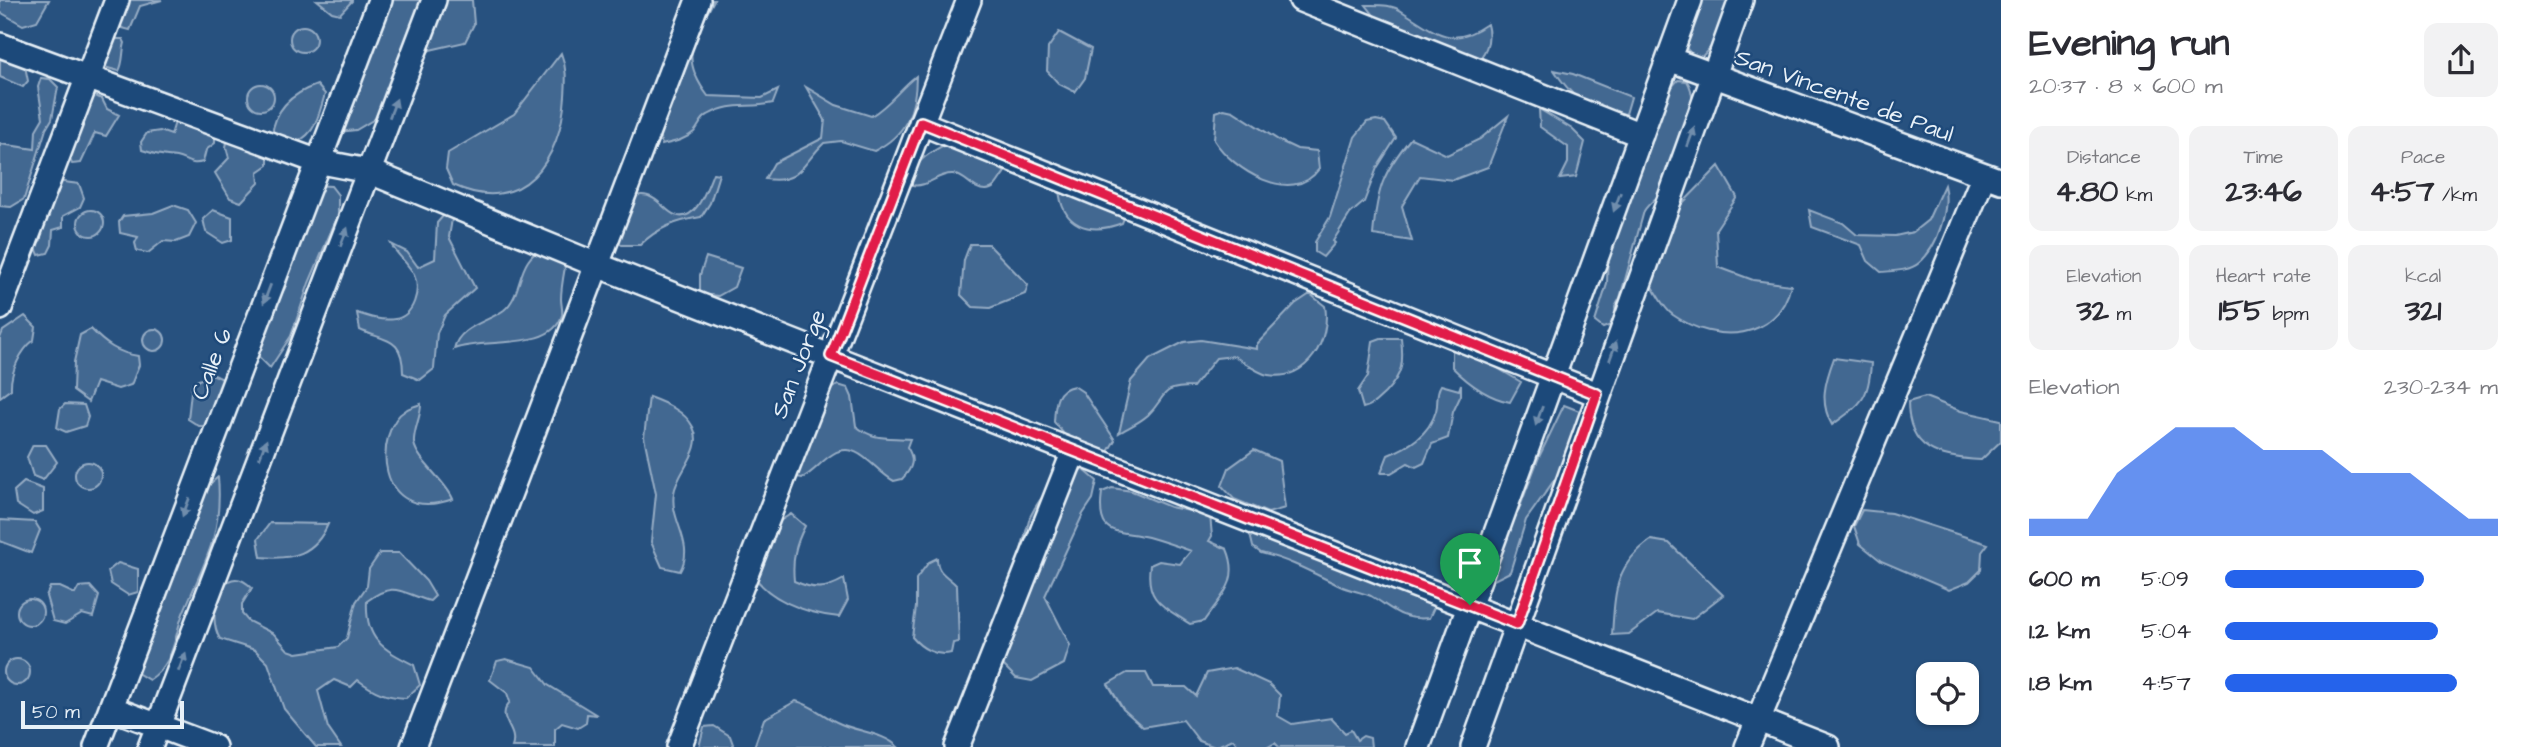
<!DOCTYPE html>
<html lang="en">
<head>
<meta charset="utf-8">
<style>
	body { margin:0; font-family:"Architects Daughter",sans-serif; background:#f2f2f3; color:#2b2b33; height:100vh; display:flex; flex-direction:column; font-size:26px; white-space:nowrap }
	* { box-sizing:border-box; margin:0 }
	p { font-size:23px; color:#7c7c81 }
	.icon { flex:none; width:38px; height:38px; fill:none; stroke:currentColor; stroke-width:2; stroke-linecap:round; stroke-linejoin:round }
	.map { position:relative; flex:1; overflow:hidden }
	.panel { display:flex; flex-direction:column; background:#fff; width:525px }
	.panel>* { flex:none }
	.tools { position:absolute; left:1916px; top:662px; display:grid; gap:14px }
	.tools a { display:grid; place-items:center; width:63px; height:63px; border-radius:14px; background:#fff; box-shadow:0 2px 5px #0004; font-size:35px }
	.scale { position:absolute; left:21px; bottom:18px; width:163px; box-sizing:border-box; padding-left:7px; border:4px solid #e8f1f8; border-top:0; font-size:19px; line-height:24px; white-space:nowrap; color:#e8f1f8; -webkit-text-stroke:5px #1f4a7a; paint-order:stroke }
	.pin { position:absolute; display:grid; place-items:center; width:60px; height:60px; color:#fff; margin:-72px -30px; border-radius:50% 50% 50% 0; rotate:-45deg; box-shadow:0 0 7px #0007 }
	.pin .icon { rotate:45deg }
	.round { display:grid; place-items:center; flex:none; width:74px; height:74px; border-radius:14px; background:#f2f2f3 }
	.headline { display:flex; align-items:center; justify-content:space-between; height:119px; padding:0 28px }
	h1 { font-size:38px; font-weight:700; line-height:52px }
	.figures { display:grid; grid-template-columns:repeat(3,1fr); gap:10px; height:119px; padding:7px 28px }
	.figures div { display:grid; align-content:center; border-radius:14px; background:#f2f2f3; text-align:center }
	.figures b { font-size:30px; font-weight:700 }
	.figures small { font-size:19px; font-weight:400 }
	.figures p { font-size:19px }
	.chart { height:196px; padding:14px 28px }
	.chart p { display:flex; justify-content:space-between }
	.chart svg { width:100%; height:126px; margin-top:7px; fill:#2563eb; opacity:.7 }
	ul { padding:0 28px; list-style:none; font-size:23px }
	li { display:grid; grid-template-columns:112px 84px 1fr; align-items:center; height:52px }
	li i { height:18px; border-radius:9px; background:#2563eb }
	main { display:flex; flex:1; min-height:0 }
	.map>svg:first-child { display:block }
</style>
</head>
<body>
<main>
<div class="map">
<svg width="2001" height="747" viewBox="0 0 2001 747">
	<rect width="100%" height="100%" fill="#27517f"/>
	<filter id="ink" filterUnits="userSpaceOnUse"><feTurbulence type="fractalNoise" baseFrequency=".0143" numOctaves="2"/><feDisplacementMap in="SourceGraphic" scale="14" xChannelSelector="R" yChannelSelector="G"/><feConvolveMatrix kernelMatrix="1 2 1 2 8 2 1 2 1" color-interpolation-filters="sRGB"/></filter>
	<g filter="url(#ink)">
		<path fill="#436891" stroke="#96acc4" stroke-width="2" d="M0,0H49L37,21L23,25L0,12Z
			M126,0H162L140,6L130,30L122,28L119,22Z
			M317,0H352V1L340,14L332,12Z
			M385,0H472L474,24L465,42L430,50L404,76L388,111L356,130L338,132Z
			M694,0H714C694,40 678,56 708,96L762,98L778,90L773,103C748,109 733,101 708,115C701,118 699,127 694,132C685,140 674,142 662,145L657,128Z
			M1691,0H1731L1717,40L1698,61L1685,47Z
			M1366,5C1379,5 1392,4 1403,12C1435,31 1450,50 1487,24C1492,43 1485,54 1472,68L1377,19Z
			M290 39a13 13 0 1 1 26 0a13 13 0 1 1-26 0Z
			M1059,32L1091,49L1085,78L1075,92L1059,84L1047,71L1048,48Z
			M115,39H123L125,43C122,53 124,62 119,71L104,67Z
			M561,53C567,68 566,80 565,96C561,160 523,217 453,185L446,169L448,153L514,114Z
			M0,59L25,66L28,81L23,87L0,77Z
			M1554,70L1573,74L1631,97L1626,114C1587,109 1577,104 1554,70Z
			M916,76C916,111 906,135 874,151L841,141L824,143C801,165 801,184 765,179L774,163L823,138L825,120L806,87L836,105L871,116C892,103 898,90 916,76Z
			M41,78L50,79L58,87L52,119L46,129L24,199L11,207L0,206V144L35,149L36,130L43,118L38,87Z
			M1678,80L1687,81C1703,104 1678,163 1666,187C1661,196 1650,201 1644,211L1620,298L1615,307L1616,318L1611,325L1603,328L1595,322L1607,284L1608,245L1660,100Z
			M248 97a13 13 0 1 1 26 0a13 13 0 1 1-26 0Z
			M317,85L325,94C316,124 316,135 286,148L272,135C275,108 293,93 317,85Z
			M93,95L102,99L107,109L119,115L106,136L95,133L81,163L72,164L68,154Z
			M1224,109L1233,111L1280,141L1297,149L1317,151L1319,169C1292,207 1232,169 1214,140L1216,112Z
			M1539,109L1572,129L1585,142L1576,177L1560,179L1568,163V147L1540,127Z
			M1508,116L1488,167L1453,180L1420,176L1402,206L1412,241L1373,235C1377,190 1382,173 1411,138L1447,155L1480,139Z
			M181,118L215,129V143L206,150L203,162C190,166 187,159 176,157C161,155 158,156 142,150L141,142L147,133L160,131L171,135L175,122Z
			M1376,120L1385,122L1396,138L1377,168L1364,202L1350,214L1333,241L1335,243L1323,257L1315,252V242L1330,217L1355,137L1367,122Z
			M228,137L268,148V165L258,172L259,183L241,202L230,198L215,173L229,158L226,147Z
			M944,145L971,152L1005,172C999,179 996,190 986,190C974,191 965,175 953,174C937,173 928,188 912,185C910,163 928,154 944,145Z
			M1719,166L1737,197L1716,229L1718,267L1753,280L1791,285C1778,341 1716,345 1673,315C1664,309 1657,294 1651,285L1668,218Z
			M713,173L719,174L710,203L701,217C676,221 659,227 640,245H622L615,240L620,201C627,198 634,195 642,195C654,195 661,205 670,212C694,230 707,188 713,173Z
			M56,181L79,184L84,198L80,207L63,216V227L53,230L52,245L48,253L39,255L35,245L41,240V229Z
			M312,185L331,186L338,195V215L309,283L291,336L270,368L257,355L268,318L286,286Z
			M1944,185C1950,208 1938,247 1919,263C1910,271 1893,271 1881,272L1868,261L1861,245L1812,227L1809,210L1843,223L1857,235L1895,236L1913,232L1928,220Z
			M1059,188L1109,212L1127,210L1122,223C1089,236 1061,226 1059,188Z
			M173,205L188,210L196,223L189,237L176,242L163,241L148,253L137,251L135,243L138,237L120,233L119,222L123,216L153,213Z
			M449,209L468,211L452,219L449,237L475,288L445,315L437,333L434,369L420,380L403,373C403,337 387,342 360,330L357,313C369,317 381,321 395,319C414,316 421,290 414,275C409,264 397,255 391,244L407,252L418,267L435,259L437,223Z
			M78 223a13 13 0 1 1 26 0a13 13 0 1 1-26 0Z
			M213,210L232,217V240L223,243L206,232L203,219Z
			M549,243L567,255C565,269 561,285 561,299C561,304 563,310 562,315C552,352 484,337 454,349C459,326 488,322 504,310C519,298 518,276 528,261C533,253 541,248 549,243Z
			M970,244H988L1028,285L1025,294L990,308L973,307L961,295L964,260Z
			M706,257L741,268L734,287L718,296L700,294V275Z
			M1310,294L1325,306C1331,339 1308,382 1268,375C1257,373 1244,362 1234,356L1216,358L1193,387C1158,387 1168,396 1148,415C1139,423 1129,427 1119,433L1131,381L1150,359L1184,342L1201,340L1257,349V344L1295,304Z
			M25,316L36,327L34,340C21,350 10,372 11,389L0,397V338L3,331Z
			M143 340a11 11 0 1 1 22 0a11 11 0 1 1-22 0Z
			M91,329C105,344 118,353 138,356L139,365L131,385L118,389L96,382L88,402L73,391L74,362L80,335Z
			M1381,338H1401C1404,363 1403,374 1385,393C1377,400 1373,406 1363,408L1358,391L1368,376L1373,341Z
			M1452,350L1487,362L1521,382L1510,402C1488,398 1468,383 1452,367Z
			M1834,358L1871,363C1869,400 1861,404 1832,425C1819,402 1825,382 1834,358Z
			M212,374L225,380L217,407L207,426H199L188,419L192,383Z
			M1461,384V395L1453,412L1448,438L1432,444L1424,463L1416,467L1408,463L1391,473H1381L1388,455C1408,447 1429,435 1436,411C1439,401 1435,394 1441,385L1459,390Z
			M838,385L848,388L852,397L856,426C874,441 888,437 910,439L907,447C915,459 913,468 902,479L894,481C874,471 858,439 833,454C821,461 814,472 802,478L792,476L829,390Z
			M1074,386L1083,392L1115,440L1106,455L1072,444L1054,422C1055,405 1055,389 1074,386Z
			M649,397C665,403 685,411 693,427C705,450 677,471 674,493C669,521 696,543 680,571L662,567L651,542L656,494L644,437Z
			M1925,397L1961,411L2001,420V441L1981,460C1940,458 1908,451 1908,402Z
			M65,404L84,405L88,417L85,426L66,432L57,428L60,409Z
			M421,404C421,418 413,430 414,443C417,461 445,480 453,499C374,527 373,429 406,410C410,407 416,406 421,404Z
			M1564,405L1582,412L1577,448L1526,520L1510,572L1494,580L1475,576L1518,512L1539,457Z
			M33,445H46L57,462L43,480L33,476L27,457Z
			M1254,450L1279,461L1285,508L1268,513L1234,499L1222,486L1229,468Z
			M75 475a13 13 0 1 1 26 0a13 13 0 1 1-26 0Z
			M1083,469L1097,481L1093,499L1083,514L1045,596L1070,645L1064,664L1032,681L1016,678L1003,665L1005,608L1030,517C1041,494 1059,477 1083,469Z
			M218,477C223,534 205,561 184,611C173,638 176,662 149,680L134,671L203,490Z
			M24,482L43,489V511L33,515L16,504L14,491Z
			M1112,488L1132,491L1170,507L1210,515L1212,536L1209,541L1227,549C1241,582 1221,596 1204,621L1190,624C1163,606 1145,601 1150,565L1159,561L1180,564L1191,551C1177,546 1162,541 1148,537C1115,529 1096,538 1102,492Z
			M1862,510L1891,513L1988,544L1982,552L1981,570L1969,582L1949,590L1881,561L1860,544L1854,526Z
			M791,514L805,526C795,545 792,560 794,581C814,590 825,590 844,579L848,600L839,617C807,614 764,599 750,569L775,524Z
			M0,520L35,522L40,530L31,553L0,541Z
			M270,523L328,524C315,554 293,560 261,557L258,539Z
			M1249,530L1437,601L1429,618C1401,621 1392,608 1371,596C1361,592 1349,590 1340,586C1313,573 1290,560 1261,553L1253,547Z
			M1651,540L1669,543L1723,595L1692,619L1657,613L1629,634L1612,635C1615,593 1614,566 1651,540Z
			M380,553H399L426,581L435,596L430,601C401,593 395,580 367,601C365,640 383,649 414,665L420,685L406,698C386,697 374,692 358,680L351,687L334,680L318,691L328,728L341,747H316L284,709L268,663L255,650L220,639C205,615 222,557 252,588L242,604V614L248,621L274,634L288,650L297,653L338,647L347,638L356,602L367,586L369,569Z
			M937,558C937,574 947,575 957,586L959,642L953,643L951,653C936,657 921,648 912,637L916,607V579L929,562Z
			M118,563L138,569V592L128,595L111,584L108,571Z
			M90,586L99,596L93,617L82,614L65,624L53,621L46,596L50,587H60L75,594L79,587Z
			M17 612a13 13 0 1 1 26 0a13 13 0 1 1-26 0Z
			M4 672a13 13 0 1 1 26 0a13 13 0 1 1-26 0Z
			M506,659L534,667L548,685L597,715L587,714L586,723L578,728L562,723L555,729V747H512C519,728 494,719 510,702L507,693L490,680L497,661Z
			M1234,668L1269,684L1280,695L1278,716L1292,724L1331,718L1345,733L1351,730L1357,740L1363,736L1370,738L1371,747H1279L1275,743L1268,747H1239L1233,739L1215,747L1199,741L1183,720L1143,727L1123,709L1108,684L1127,673H1146L1153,687H1186L1196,696L1207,673Z
			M796,701C813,705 825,718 841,724C859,732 884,733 898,747H754L764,719Z
			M714,726L730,736L734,747H699L704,727Z"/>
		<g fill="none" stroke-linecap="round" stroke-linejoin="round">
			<defs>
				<path id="minor" d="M1301,0L1641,135
					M0,45L316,161L368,171L597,265L1828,747
					M1669,59L2001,181
					M921,123L1597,394
					M0,308L117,0
					M111,708L214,747
					M96,747L380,0
					M150,747L434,0
					M413,747L698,0
					M679,747L969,0
					M957,747L1074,451
					M1418,747L1690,0
					M1473,747L1741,0
					M1747,747L1984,175"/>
			</defs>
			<use href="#minor" stroke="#e8f1f8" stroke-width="28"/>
			<use href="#minor" stroke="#1f4a7a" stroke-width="23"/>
		</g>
		<defs><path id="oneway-solid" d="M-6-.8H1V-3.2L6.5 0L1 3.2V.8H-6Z" transform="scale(1.75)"/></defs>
		<g fill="#6f8dac">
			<use href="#oneway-solid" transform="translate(393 108) rotate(-69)"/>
			<use href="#oneway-solid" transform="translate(1691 137) rotate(-70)"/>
			<use href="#oneway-solid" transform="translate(1617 202) rotate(110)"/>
			<use href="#oneway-solid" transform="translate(344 237) rotate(-69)"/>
			<use href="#oneway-solid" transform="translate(267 294) rotate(111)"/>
			<use href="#oneway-solid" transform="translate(1613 351) rotate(-70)"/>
			<use href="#oneway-solid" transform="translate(1539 416) rotate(110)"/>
			<use href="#oneway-solid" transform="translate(263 449) rotate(-69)"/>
			<use href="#oneway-solid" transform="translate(186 507) rotate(111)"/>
			<use href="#oneway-solid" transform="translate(182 662) rotate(-69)"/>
		</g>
	</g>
	<g fill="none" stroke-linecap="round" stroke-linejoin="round" filter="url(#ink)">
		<defs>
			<path id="route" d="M921,122L1597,394L1517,624L831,356Z"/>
		</defs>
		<use href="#route" stroke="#fff" stroke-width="14"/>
		<use href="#route" stroke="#e11d48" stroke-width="9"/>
	</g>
	<g text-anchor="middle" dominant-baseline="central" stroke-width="5" stroke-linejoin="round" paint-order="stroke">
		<g font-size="24" fill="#e8f1f8" stroke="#1f4a7a">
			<text transform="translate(1844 96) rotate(20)">San Vincente de Paul</text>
			<text transform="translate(212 364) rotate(-69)">Calle 6</text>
			<text transform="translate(799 364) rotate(-69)">San Jorge</text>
		</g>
	</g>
</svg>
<div class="tools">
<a><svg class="icon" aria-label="locate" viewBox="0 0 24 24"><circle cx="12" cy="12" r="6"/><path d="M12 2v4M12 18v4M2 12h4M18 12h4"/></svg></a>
</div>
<div class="scale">50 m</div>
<div class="pin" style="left:1470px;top:605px;background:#1e9e55"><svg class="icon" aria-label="arrive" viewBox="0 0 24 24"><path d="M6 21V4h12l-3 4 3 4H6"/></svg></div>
</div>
<section class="panel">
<div class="headline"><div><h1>Evening run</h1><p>20:37 · 8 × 600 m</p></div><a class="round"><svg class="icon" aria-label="share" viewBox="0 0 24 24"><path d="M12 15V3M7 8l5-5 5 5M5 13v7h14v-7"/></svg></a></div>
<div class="figures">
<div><p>Distance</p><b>4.80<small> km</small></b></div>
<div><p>Time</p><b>23:46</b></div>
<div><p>Pace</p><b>4:57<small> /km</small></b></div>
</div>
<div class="figures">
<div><p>Elevation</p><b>32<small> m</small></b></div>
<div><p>Heart rate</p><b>155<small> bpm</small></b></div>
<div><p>kcal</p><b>321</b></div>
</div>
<div class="chart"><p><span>Elevation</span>230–234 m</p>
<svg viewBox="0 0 160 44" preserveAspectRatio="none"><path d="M0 44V38L10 38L20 38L30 22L40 14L50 6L60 6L70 6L80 14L90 14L100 14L110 22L120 22L130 22L140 30L150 38L160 38V44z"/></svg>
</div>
<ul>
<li><b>600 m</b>5:09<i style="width:73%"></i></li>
<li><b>1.2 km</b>5:04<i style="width:78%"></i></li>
<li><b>1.8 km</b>4:57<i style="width:85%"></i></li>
</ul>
</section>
</main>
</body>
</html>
